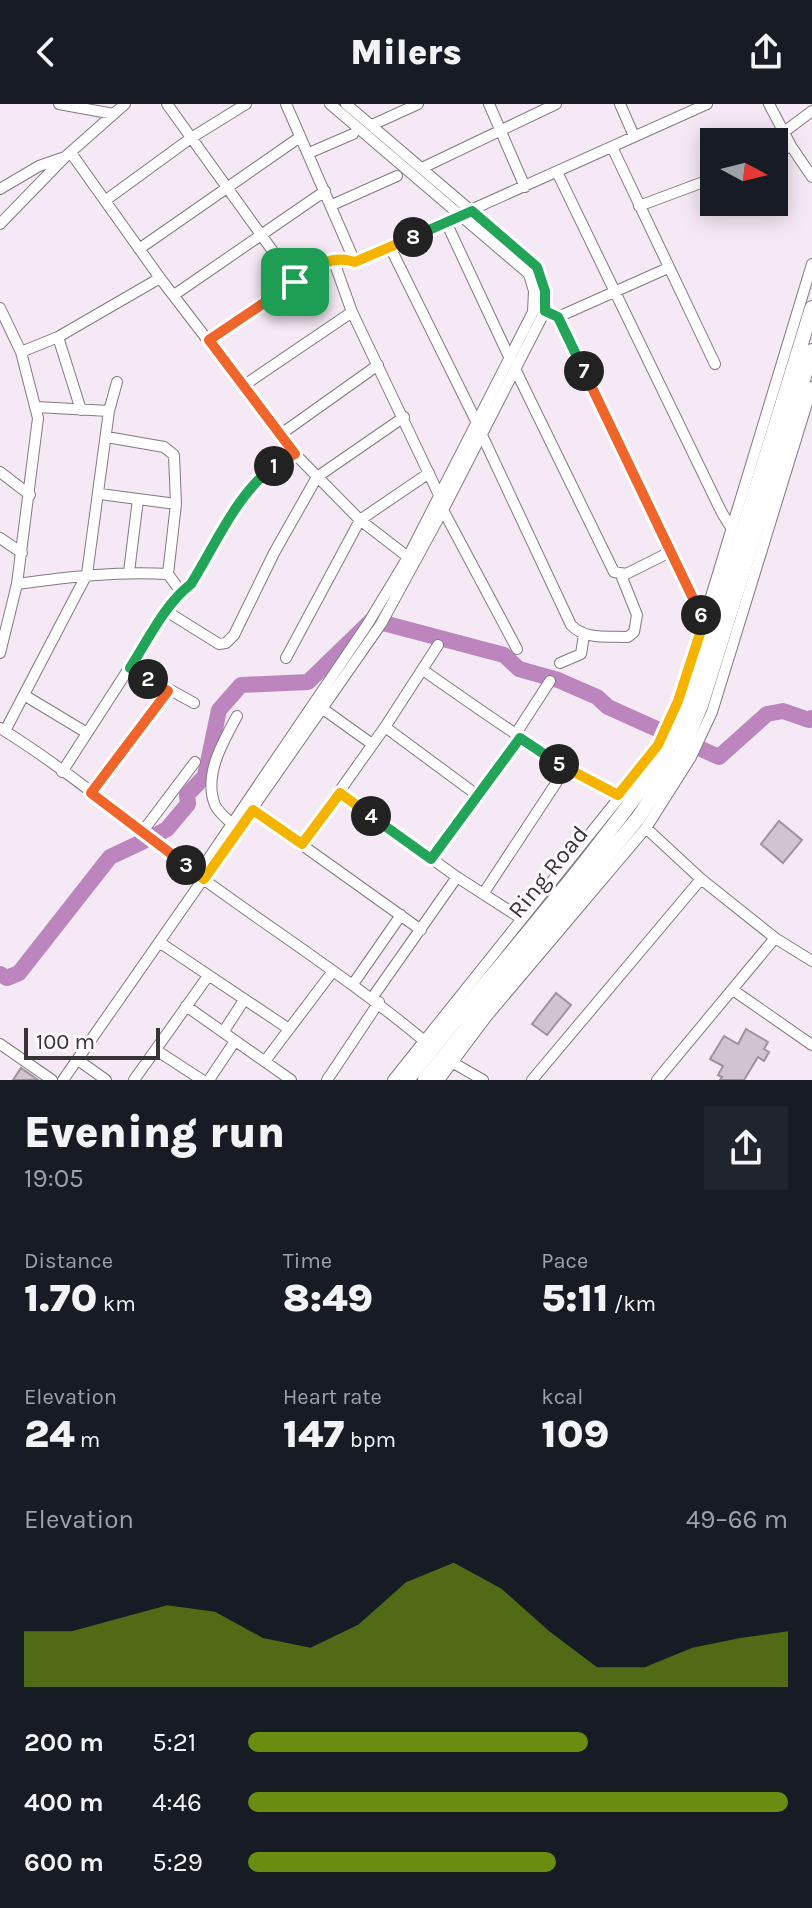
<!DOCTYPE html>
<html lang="en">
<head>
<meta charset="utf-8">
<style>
	body { margin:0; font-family:Karla,sans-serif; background:#20242c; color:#f1f3f6; height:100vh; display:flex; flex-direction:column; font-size:30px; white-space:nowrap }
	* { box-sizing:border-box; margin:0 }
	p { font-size:26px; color:#9ea1a6 }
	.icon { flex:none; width:44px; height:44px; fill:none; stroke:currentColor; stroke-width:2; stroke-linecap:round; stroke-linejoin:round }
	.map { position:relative; height:976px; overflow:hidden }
	.details { display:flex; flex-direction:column; background:#171b24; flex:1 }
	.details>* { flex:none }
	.needle { width:52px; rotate:97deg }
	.tools { position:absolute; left:700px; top:24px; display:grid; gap:16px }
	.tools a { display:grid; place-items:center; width:88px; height:88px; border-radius:0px; background:#171b24; box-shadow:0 4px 20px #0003; font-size:40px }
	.scale { position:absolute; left:24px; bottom:20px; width:136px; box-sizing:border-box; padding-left:8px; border:4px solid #373337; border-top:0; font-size:22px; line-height:28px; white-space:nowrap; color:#373337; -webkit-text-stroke:6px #fff8ff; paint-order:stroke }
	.pin { position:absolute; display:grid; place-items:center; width:68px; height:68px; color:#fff; margin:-34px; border-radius:16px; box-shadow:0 4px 12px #0006 }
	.km { position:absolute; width:40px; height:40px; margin:-20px; border-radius:50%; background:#222; color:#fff; font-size:22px; line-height:40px; text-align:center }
	.round { display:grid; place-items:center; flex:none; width:84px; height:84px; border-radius:0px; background:#20242c }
	.head { display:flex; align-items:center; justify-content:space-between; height:136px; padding:0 24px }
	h1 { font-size:44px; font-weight:800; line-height:60px }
	.stats { display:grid; grid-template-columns:repeat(3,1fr); gap:12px; height:136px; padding:8px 24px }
	.stats div { display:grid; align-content:center }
	.stats b { font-size:40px; font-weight:800 }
	.stats small { font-size:22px; font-weight:400 }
	.stats p { font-size:22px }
	.chart { height:224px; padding:16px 24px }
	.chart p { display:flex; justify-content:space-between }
	.chart svg { width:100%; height:144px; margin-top:8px; fill:#698c11; opacity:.7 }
	ul { padding:0 24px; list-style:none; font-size:26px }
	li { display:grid; grid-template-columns:128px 96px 1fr; align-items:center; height:60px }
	li i { height:20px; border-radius:10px; background:#698c11 }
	header { display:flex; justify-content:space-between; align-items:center; height:104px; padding:0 24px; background:#171b24; font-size:36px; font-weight:800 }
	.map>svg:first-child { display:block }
</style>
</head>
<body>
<header><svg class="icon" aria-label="back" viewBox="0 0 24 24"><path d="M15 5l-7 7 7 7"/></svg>Milers<svg class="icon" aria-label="share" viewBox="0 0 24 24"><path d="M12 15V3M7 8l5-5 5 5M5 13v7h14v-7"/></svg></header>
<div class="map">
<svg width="812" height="976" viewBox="0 0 812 976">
	<rect width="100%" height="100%" fill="#f4e9f4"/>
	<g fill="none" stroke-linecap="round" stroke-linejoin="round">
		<path stroke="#bc85be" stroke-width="16" d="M156,731L167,725L188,700L187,691L205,672L219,606L241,581L308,578L372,516L504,551L519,565L558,576L597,593L608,603L719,653L767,610L783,607L809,616L812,614
			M0,870L7,874L19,869L110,753L144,737"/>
	</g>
	<path fill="#d0c4d0" stroke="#9d939d" stroke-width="2" d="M779,717L802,736L783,759L761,740Z
		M556,889L571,901L547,931L532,920Z
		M746,925L768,938L764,945L769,948L764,957L758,953L744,976H720L722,973L718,971L723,962L710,955L724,932L738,940Z
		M21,964L38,976H13Z"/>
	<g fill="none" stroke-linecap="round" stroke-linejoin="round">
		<defs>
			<path id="minor" d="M59,0L114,10
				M167,0L295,178
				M286,0L355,158
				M489,0L525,83
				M620,0L634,32
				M769,0L791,42L812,73
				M372,21L418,0
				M784,28L812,7
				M612,43L715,260
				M71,49L160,174L295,350L360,416L408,453
				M309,49L353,30
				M774,50L791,42
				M422,64L556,0
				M557,68L722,409L732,425
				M0,85L39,62L62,54
				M106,96L191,34L246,0
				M332,101L397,72
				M639,102L714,74
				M446,118L510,255
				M0,120L65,53L125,0
				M390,143L476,317
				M139,145L300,33
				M333,155L352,208L439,391
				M174,191L325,87
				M0,204L21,248L38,314L17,480L0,549
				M545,207L558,213L704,517
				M558,213L668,164
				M58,233L81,306
				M209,236L319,160L344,155L355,158L707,0
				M21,248L58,233L160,174
				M516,267L614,468L626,470L670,448
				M243,282L352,208
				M37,303L109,307
				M481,329L571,521C585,536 608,532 628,533L634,528L637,511L621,471
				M281,330L378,261
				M107,333L164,343L174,351L176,400L168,470
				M0,368L30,391
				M100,390L176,400
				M439,404L443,406L517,545
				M0,434L22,449
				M129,468L138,395
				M17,480C68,473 117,467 168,470L181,488
				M166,507L219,540L226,539L234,531L274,449L317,373L404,313
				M286,554L360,416L429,369
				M560,559L581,550L584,531
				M130,564L194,599
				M423,566C487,611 549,655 618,691
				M24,591L87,629
				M323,605L372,640
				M385,623L477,691
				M0,624C73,669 138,726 206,777C280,831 358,881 428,940
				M5,627L87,470L109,307L117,278
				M515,631L550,577
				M62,668L166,507L181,488L191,480C221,432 242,377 295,350
				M91,689L168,587
				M340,689L457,773L522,815
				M253,706L421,826
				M232,720C227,715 218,708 215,701C203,671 223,638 237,612
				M646,724L701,775L775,834L812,857
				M143,727L195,658
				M302,740L385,623L438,541
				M431,755L520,634
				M198,770L367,521L408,453L533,208L534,187L529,170L330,0
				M483,790L566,664
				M159,838L289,925
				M353,880L401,811
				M733,886L812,941
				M372,894L457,773
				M186,902L291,976
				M224,927L244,896
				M0,940L52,976
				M156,946L202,976
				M78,956L106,976
				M265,957L333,867
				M450,957L483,976
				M63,976L381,520L443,406L545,207V187L537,163L346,0
				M134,976L208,872
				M209,976L235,937
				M327,976L379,898
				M393,976L642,665C665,629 680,592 693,552L812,160
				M439,976L488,911L646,724L691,653L712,608L812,283
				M532,976L701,775
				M657,976L775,834"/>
			<path id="highway" d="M407,976C468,899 533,825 593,748C630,700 667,655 690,599L812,204
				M425,976L638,714L681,649L701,601L812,247"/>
		</defs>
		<use href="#minor" stroke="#837983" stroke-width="12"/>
		<use href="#highway" stroke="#837983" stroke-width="16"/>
		<use href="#minor" stroke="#fff" stroke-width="10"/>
		<use href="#highway" stroke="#fff" stroke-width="14"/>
	</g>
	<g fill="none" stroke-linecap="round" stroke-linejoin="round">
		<defs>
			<path id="split-1" d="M274,362L295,350L209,236L295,178"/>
			<path id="split-2" d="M148,575L130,564C148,536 164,501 191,480C216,440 236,391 274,362"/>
			<path id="split-3" d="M148,575L168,587L91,689L186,761"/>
			<path id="split-4" d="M186,761L204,775L253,706L302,740L340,689L371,712"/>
			<path id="split-5" d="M371,712L431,755L520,634L559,660"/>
			<path id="split-6" d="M559,660L618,691L658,641L678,597L704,517L701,511"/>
			<path id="split-7" d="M584,267L701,511"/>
			<path id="split-8" d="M413,133L472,107L537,163L545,187V207L558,213L584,267"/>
			<path id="split-9" d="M295,178C315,163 330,150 355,158L413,133"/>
		</defs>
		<use href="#split-1" stroke="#fff" stroke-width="16"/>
		<use href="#split-2" stroke="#fff" stroke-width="16"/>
		<use href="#split-3" stroke="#fff" stroke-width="16"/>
		<use href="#split-4" stroke="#fff" stroke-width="16"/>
		<use href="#split-5" stroke="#fff" stroke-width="16"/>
		<use href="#split-6" stroke="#fff" stroke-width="16"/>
		<use href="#split-7" stroke="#fff" stroke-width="16"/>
		<use href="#split-8" stroke="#fff" stroke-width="16"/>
		<use href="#split-9" stroke="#fff" stroke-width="16"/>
		<use href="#split-1" stroke="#f0652b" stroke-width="10"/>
		<use href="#split-2" stroke="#22a559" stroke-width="10"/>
		<use href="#split-3" stroke="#f0652b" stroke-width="10"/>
		<use href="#split-4" stroke="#f5b400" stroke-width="10"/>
		<use href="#split-5" stroke="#22a559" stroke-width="10"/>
		<use href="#split-6" stroke="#f5b400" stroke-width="10"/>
		<use href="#split-7" stroke="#f0652b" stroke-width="10"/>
		<use href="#split-8" stroke="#22a559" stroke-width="10"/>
		<use href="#split-9" stroke="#f5b400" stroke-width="10"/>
	</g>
	<g text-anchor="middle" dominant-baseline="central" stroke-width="6" stroke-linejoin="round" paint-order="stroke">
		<g font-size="24" fill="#373337" stroke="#fff8ff">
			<text transform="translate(548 768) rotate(-51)">Ring Road</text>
		</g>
	</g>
</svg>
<div class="tools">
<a><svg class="needle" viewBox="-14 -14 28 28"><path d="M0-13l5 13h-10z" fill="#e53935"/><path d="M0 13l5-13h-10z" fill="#9ea1a6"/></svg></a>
</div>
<div class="scale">100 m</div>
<div class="pin" style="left:295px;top:178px;background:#1e9e55"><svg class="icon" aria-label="arrive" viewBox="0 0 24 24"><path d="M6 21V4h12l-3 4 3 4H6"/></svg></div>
<b class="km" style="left:274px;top:362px">1</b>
<b class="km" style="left:148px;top:575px">2</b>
<b class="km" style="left:186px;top:761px">3</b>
<b class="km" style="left:371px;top:712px">4</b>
<b class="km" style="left:559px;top:660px">5</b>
<b class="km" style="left:701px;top:511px">6</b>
<b class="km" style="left:584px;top:267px">7</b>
<b class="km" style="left:413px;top:133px">8</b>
</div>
<section class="details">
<div class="head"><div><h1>Evening run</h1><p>19:05</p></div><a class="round"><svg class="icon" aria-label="share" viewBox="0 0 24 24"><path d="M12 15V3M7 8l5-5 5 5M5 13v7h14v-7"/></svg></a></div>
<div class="stats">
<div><p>Distance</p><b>1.70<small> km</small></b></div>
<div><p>Time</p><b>8:49</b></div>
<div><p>Pace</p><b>5:11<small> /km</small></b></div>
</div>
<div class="stats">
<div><p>Elevation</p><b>24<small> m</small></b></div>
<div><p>Heart rate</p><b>147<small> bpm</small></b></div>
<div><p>kcal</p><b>109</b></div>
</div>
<div class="chart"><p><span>Elevation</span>49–66 m</p>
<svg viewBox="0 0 160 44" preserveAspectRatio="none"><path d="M0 44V27L10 27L20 23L30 19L40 21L50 29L60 32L70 25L80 12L90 6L100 14L110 27L120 38L130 38L140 32L150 29L160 27V44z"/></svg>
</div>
<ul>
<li><b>200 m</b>5:21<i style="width:63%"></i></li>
<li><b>400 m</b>4:46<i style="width:100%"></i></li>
<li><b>600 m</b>5:29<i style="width:57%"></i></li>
</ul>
</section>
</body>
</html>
